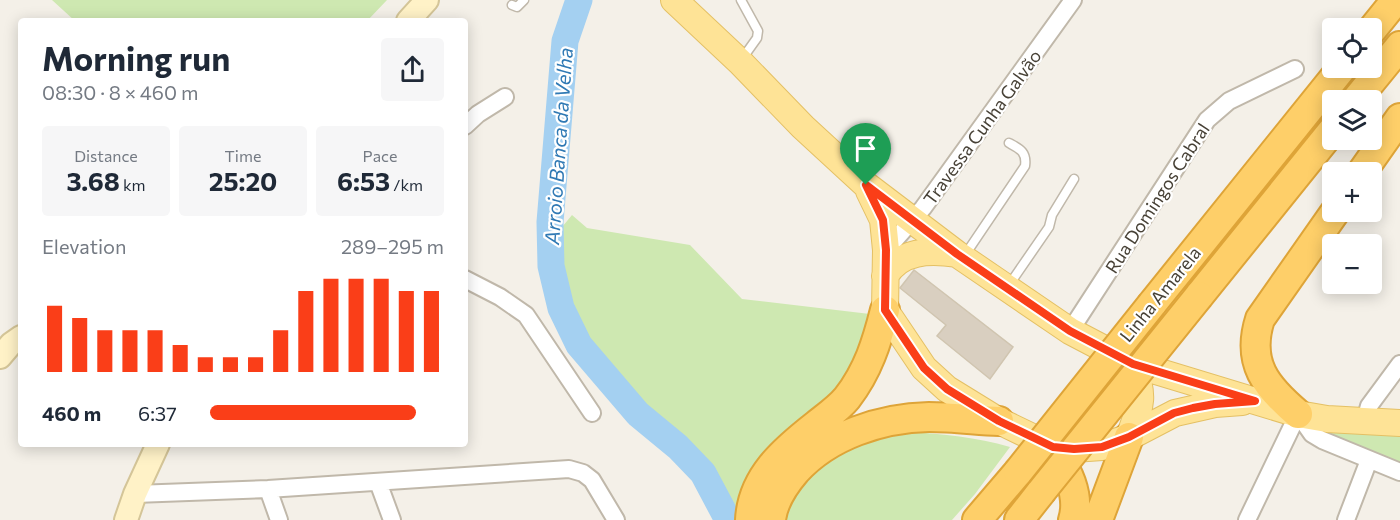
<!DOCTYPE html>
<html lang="en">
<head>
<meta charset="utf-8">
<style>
	body { margin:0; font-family:Commissioner,sans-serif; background:#f6f6f7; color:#1f2937; height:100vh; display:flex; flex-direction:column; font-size:22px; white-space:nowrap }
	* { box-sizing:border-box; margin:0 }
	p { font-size:20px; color:#747a83 }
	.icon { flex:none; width:33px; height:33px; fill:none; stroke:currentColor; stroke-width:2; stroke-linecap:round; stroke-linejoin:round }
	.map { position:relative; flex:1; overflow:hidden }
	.sheet { position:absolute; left:18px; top:18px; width:450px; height:429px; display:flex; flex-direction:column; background:#fff; border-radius:6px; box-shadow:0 3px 15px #0003 }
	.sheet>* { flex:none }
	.tools { position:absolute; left:1322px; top:18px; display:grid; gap:12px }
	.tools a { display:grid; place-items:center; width:60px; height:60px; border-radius:6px; background:#fff; box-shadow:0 3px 15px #0003; font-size:30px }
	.pin { position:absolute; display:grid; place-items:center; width:51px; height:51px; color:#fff; margin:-62px -26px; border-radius:50% 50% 50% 0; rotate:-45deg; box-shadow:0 0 6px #0007 }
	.pin .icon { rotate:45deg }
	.round { display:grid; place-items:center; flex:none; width:63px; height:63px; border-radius:6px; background:#f6f6f7 }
	.head { display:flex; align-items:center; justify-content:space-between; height:102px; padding:0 24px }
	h1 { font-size:33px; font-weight:700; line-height:45px }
	.stats { display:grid; grid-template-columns:repeat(3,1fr); gap:9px; height:102px; padding:6px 24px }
	.stats div { display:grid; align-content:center; border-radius:6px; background:#f6f6f7; text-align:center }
	.stats b { font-size:26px; font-weight:700 }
	.stats small { font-size:16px; font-weight:400 }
	.stats p { font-size:16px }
	.chart { height:168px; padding:12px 24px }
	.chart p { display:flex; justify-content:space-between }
	.chart svg { width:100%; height:108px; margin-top:6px; stroke:#fa3e18; stroke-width:6 }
	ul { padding:0 24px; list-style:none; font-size:20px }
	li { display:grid; grid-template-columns:96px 72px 1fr; align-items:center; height:45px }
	li i { height:15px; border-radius:8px; background:#fa3e18 }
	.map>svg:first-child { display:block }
</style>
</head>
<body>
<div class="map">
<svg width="1400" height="520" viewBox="0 0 1400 520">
	<rect width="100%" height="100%" fill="#f4f0e8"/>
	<path fill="#cee8b1" d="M52,0H387L367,21H75Z
		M572,215L587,228L690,245L742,299L870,314L858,364L738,520H734L572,334L548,244Z
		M1309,420L1400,429V465L1338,442Z
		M909,432C943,434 976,437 1010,447L975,494L952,520H785C787,508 792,501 799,491C827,453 864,440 909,432Z"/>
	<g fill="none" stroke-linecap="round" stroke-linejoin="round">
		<path stroke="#a4d0f1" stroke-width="27" d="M579,0L565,41L550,222L551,266L561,308L579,345L638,414L678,447L703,473L728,520"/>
	</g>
	<path fill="#d9cfc0" stroke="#d0c5b0" stroke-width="1.5" d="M914,270L1013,347L990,379L937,336L946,325L900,288Z"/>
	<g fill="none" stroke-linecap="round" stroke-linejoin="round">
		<defs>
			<path id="lane" d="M741,0L758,31L757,38L742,59
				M512,5L517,7L524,0
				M856,170L872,148
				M965,255L1025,166C1027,152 1020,149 1009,143
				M1009,285L1049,227L1052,215L1074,179"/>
			<path id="street" d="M465,126L478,114L505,97
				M886,250L923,208L1073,0
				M465,279L500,297L526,315L592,413
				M1070,331L1207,120L1229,101L1295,69
				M1365,420L1369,406L1400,364
				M378,482L392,520
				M268,489L279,520
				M135,494L268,489L569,469L583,473L592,480L616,520
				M1247,520L1298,414L1312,434L1322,440L1400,472
				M1346,520L1369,460"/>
			<path id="secondary" d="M408,21L427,0
				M0,357L11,344L21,337
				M126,520L135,494L158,444"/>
			<path id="primary" d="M674,0L740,62L803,127L866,185L957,254L1070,331L1133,364L1298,414L1327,419L1400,423
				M869,191L883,220L886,250L885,310L924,368L947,389L999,421L1053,447L1074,449L1102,447L1129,437L1175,413L1215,404L1242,402
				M885,276C900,250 930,250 957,254
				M1129,437C1141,405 1145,398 1133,364"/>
			<path id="highway" d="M1371,31L1396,0
				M1356,100L1400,46
				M1362,172L1400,118
				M1199,296L1332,131
				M1152,304L1342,68
				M1298,414C1266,387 1246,363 1260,319L1335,212
				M1053,447C1066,469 1081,494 1073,520
				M750,520C752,477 784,450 816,425C826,417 839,408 847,398C868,371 877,342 885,310
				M771,520C773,501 784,485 796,471C829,435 881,418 929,417C952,417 976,420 999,421
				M977,520L1018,472
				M1019,520L1041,492
				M1098,520L1129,437"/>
		</defs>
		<use href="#lane" stroke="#c0b8aa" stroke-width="11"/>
		<use href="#street" stroke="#c0b8aa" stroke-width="20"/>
		<use href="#secondary" stroke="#d4c598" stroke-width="26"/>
		<use href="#primary" stroke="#e4c065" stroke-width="28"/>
		<use href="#highway" stroke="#dea438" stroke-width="32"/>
		<use href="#lane" stroke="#fff" stroke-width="8"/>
		<use href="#street" stroke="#fff" stroke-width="16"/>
		<use href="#secondary" stroke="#fff2c7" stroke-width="22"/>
		<use href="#primary" stroke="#fee396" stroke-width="26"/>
		<use href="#highway" stroke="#fecf69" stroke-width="28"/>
		<defs>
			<path id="highway-bridge" d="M1018,472L1152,304
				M1041,492L1199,296"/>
		</defs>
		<use href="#highway-bridge" stroke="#dea438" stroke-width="32" stroke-linecap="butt"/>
		<use href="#highway-bridge" stroke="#fecf69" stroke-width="28"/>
	</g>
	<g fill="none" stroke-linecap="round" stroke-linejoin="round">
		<defs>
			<path id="route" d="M866,185L957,254L1070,331L1133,364L1255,401L1215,404L1193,408L1174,413L1129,437L1102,447L1074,449L1053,447L999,421L947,389L924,368L885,310L886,250L883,220Z"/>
		</defs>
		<use href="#route" stroke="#fff" stroke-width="12"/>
		<use href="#route" stroke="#fa3e18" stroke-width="8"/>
	</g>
	<g text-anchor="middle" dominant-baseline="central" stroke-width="4.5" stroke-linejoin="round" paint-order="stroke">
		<g font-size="18" fill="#474136" stroke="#fff">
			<text transform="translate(982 127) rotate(-54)">Travessa Cunha Galvão</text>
			<text transform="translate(1157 198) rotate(-57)">Rua Domingos Cabral</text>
			<text transform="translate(1160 294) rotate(-51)">Linha Amarela</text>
		</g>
		<g font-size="20" font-style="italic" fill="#2f79b4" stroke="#fff">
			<text transform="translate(558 146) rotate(-86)">Arroio Banca da Velha</text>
		</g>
	</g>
</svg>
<div class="tools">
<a><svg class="icon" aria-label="locate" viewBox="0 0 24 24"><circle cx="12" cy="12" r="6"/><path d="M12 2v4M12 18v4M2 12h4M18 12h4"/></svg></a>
<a><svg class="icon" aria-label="layers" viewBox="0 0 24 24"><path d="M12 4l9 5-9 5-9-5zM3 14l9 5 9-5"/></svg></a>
<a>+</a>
<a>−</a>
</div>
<div class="pin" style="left:866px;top:185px;background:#1e9e55"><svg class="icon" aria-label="arrive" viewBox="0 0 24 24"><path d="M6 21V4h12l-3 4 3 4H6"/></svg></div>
<section class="sheet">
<div class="head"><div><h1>Morning run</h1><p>08:30 · 8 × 460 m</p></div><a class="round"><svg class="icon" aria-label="share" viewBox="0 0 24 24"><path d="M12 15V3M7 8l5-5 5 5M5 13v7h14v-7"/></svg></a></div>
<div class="stats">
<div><p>Distance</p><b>3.68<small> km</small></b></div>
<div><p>Time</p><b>25:20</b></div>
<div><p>Pace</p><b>6:53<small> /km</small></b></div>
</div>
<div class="chart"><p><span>Elevation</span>289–295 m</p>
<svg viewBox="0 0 160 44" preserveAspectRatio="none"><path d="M5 44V17M15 44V22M25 44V27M35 44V27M45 44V27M55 44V33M65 44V38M75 44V38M85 44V38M95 44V27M105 44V11M115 44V6M125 44V6M135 44V6M145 44V11M155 44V11"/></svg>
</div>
<ul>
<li><b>460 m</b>6:37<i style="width:88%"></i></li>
</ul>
</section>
</div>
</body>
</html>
